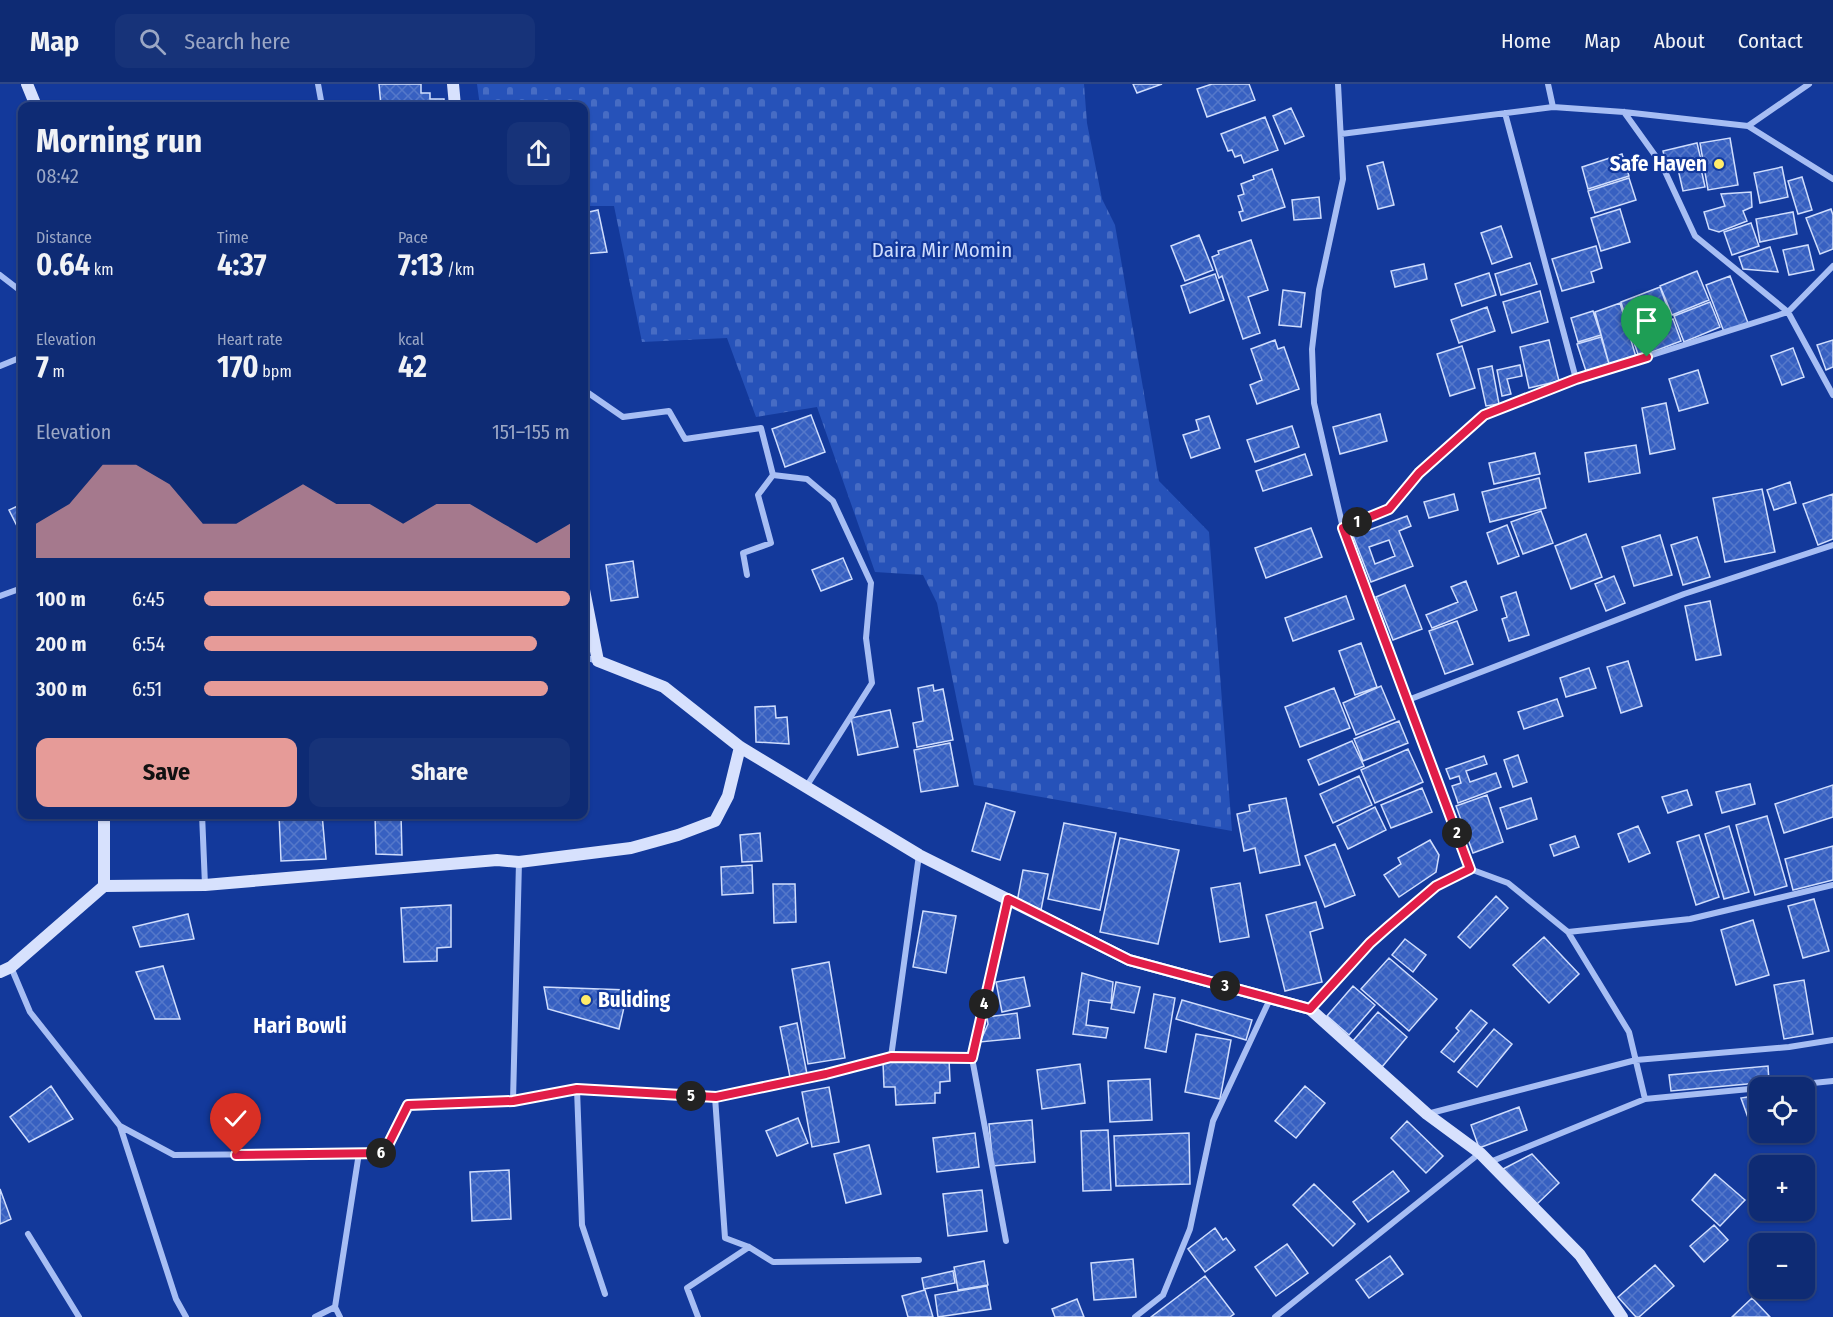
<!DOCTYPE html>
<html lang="en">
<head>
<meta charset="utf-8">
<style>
	body { margin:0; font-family:"Fira Sans Condensed",sans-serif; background:#173379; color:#f1f3f6; height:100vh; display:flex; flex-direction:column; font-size:22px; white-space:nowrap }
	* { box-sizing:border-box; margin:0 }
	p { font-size:20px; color:#9ba7c5 }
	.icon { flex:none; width:33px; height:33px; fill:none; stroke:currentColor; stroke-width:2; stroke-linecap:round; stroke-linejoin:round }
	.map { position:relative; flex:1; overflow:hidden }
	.side { position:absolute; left:18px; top:18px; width:570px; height:717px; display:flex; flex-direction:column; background:#0e2b74; border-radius:12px; box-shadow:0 2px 4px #0004,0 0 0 2px #2e4786 }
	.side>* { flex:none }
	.tools { position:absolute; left:1749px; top:993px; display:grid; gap:12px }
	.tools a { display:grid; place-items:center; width:66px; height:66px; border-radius:12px; background:#0e2b74; box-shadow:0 2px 4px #0004,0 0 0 2px #2e4786; font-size:30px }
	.pin { position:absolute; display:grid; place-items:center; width:51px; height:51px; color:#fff; margin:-62px -26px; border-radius:50% 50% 50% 0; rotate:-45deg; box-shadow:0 0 6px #0007 }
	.pin .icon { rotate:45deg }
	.km { position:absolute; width:30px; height:30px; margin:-15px; border-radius:50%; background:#222; color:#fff; font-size:16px; line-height:30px; text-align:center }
	.round { display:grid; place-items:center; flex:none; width:63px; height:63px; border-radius:12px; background:#173379 }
	.overview { display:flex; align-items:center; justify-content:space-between; height:102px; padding:0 18px }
	h1 { font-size:33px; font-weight:700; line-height:45px }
	.stats { display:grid; grid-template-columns:repeat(3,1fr); gap:9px; height:102px; padding:6px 18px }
	.stats div { display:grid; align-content:center }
	.stats b { font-size:30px; font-weight:700 }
	.stats small { font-size:16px; font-weight:400 }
	.stats p { font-size:16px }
	.chart { height:168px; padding:12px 18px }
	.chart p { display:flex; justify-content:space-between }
	.chart svg { width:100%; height:108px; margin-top:6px; fill:#e69b98; opacity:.7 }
	.cta { display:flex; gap:12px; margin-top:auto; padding:12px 18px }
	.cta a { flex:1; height:69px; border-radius:12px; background:#e69b98; color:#111; font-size:24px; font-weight:700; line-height:69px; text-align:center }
	.cta a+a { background:#173379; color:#f1f3f6 }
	ul { padding:0 18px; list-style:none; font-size:20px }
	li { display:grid; grid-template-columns:96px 72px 1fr; align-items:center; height:45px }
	li i { height:15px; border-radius:8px; background:#e69b98 }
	header { display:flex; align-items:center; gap:36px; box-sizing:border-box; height:84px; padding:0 30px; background:#0e2b74; border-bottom:2px solid #2e4786 }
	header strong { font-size:28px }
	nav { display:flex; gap:33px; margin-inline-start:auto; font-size:21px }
	.search { width:420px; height:54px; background:#173379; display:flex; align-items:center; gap:15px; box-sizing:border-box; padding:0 21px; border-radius:12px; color:#9ba7c5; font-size:22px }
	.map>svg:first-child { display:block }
</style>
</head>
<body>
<header>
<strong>Map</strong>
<div class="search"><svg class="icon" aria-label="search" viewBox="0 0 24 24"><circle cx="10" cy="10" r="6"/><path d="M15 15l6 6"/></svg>Search here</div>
<nav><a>Home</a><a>Map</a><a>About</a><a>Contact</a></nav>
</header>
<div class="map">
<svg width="1833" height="1233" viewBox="0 0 1833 1233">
	<defs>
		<pattern id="cemetery-stones" width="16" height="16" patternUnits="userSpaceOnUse" patternTransform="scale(1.5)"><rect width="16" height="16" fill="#2652b9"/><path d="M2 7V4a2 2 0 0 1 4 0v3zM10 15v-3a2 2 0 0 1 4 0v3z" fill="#476cc4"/></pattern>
		<pattern id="building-cross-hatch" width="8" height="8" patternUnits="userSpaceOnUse" patternTransform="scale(1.5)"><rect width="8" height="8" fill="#3760c1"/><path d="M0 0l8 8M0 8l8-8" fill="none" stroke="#5578ca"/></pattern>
	</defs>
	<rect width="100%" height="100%" fill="#13399b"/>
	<path fill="url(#cemetery-stones)" d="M477,0H1084L1087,39L1102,115L1115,141L1159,397L1209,448L1232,747L974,701L937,519L923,491L875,488L817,323L756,333L727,254L642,258L614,122H584V22H480Z"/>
	<path fill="url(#building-cross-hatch)" stroke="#cfddfd" stroke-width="1.5" fill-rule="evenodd" d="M379,0H421V9H430V15H444V22H381Z
		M1133,0H1162L1137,9Z
		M1212,0H1249L1255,16L1207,33L1197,5Z
		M1291,24L1304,52L1285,60L1273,32Z
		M1265,33L1278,66L1244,79L1241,71L1235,73L1232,66L1228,67L1221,50Z
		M1730,54L1738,101L1708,106L1700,59Z
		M1697,59L1701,76L1667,84L1663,67Z
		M1622,70L1629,92L1588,105L1582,83Z
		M1383,78L1394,121L1378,125L1367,82Z
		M1700,80L1705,103L1683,107L1678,85Z
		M1782,83L1788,113L1760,119L1754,89Z
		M1272,85L1285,123L1242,137L1239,128L1243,127L1238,112L1244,110L1241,100L1254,95L1253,92Z
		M1802,93L1812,126L1798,130L1788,97Z
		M1629,94L1636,116L1595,129L1588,107Z
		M1751,108L1752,123L1743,127L1747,137L1719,148L1709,145L1704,128L1725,122L1721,110Z
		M1319,113L1321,134L1294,136L1292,116Z
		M1620,125L1630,158L1601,167L1591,134Z
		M1831,125L1833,131V165L1820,170L1806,134Z
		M598,126L607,168L584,170V129Z
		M1793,128L1797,150L1760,158L1756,135Z
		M1751,139L1759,162L1732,171L1724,148Z
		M1501,142L1512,173L1492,180L1481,149Z
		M1199,151L1213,186L1185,197L1171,162Z
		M1251,156L1268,206L1248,213L1260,249L1243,255L1222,192L1219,194L1212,173L1219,170L1218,167Z
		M1808,161L1814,186L1789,191L1783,166Z
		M1596,162L1602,184L1591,188L1594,198L1562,207L1552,175Z
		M1770,163L1778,188L1743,185L1739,173Z
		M1530,179L1537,200L1501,211L1495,190Z
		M1424,180L1427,195L1395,203L1391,187Z
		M1697,187L1709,216L1672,231L1660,202Z
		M1489,189L1496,211L1462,222L1455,200Z
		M1215,190L1224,216L1190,229L1181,202Z
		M1730,192L1748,239L1724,248L1706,201Z
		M1660,203L1671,233L1630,248L1621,218Z
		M1283,206L1305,209L1301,243L1279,241Z
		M1540,207L1548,238L1512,249L1503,218Z
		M1710,218L1720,243L1684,258L1674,232Z
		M1620,219L1636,273L1609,280L1595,228Z
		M1487,223L1495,247L1459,259L1451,236Z
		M1593,227L1601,251L1578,258L1571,234Z
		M1673,235L1681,257L1639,273L1631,250Z
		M1601,253L1609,280L1586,287L1577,260Z
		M1275,256L1278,265L1284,263L1299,305L1257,320L1250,301L1262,296L1251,265Z
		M1549,256L1559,297L1529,304L1520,263Z
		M1833,256V283L1826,286L1817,261Z
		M1462,262L1475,304L1450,312L1437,270Z
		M1793,264L1804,293L1782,301L1771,272Z
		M1520,281L1522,292L1507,295L1511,310L1502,312L1497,286Z
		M1492,282L1499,320L1486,322L1478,285Z
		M1698,286L1708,319L1679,327L1669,295Z
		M1666,319L1675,365L1650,370L1642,324Z
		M1380,330L1387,357L1340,370L1333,343Z
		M811,331L825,368L785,383L772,345Z
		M1209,332L1220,364L1191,374L1183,351L1199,346L1196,336Z
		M1292,342L1299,363L1255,378L1247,356Z
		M1636,361L1640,389L1589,398L1585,369Z
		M1535,369L1540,390L1494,400L1489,379Z
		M1305,370L1312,391L1263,407L1256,387Z
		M1539,394L1546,424L1490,438L1482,408Z
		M1790,398L1796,419L1774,426L1767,406Z
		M1762,405L1775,468L1725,478L1713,414Z
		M1454,410L1458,426L1429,434L1424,418Z
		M1833,410V455L1818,461L1803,420Z
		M22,420V439L17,442L9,426Z
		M1541,427L1553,459L1523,470L1511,438Z
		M1407,432L1411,442L1399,447L1413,482L1371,498L1353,452ZM1389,456L1395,472L1375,480L1369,463Z
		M1507,441L1519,472L1498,480L1487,449Z
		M1311,444L1322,473L1266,494L1255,464Z
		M1586,450L1602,493L1571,505L1555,462Z
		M1660,451L1672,491L1634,502L1622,463Z
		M1697,453L1710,493L1683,501L1671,461Z
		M843,474L852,495L821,507L812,486Z
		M633,477L638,513L611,517L606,481Z
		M1614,492L1625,519L1606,527L1595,500Z
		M1466,497L1477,526L1432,544L1426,531L1458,518L1451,503Z
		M1405,501L1422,545L1393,556L1376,513Z
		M1516,508L1529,551L1509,557L1502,535L1507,533L1501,513Z
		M1346,512L1354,535L1293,557L1285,534Z
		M1710,517L1721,571L1696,576L1685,522Z
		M1457,537L1473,580L1445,590L1429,547Z
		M1361,559L1377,603L1355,611L1339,567Z
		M1628,577L1642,622L1621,629L1607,583Z
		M1589,584L1596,604L1566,613L1560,594Z
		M933,601L934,607L943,605L953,656L917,663L913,639L923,637L918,604Z
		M1381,602L1395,635L1356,651L1343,619Z
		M1334,604L1350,644L1300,663L1285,623Z
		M1557,615L1563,632L1524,645L1518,628Z
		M775,622L776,634L787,633L789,660L756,658L755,623Z
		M890,626L898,663L858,671L851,634Z
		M1399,637L1408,659L1363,677L1354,655Z
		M1352,657L1364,682L1319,701L1308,676Z
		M950,659L958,702L921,708L914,666Z
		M1408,665L1423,698L1375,719L1361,686Z
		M1518,671L1527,698L1513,703L1504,676Z
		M1484,672L1487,680L1466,687L1470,698L1496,689L1501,703L1458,719L1452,702L1461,699L1459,692L1450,695L1446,685Z
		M1359,692L1372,721L1333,739L1320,710Z
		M1750,700L1755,720L1722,729L1716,708Z
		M1833,701V733L1784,749L1775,720Z
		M1422,704L1432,728L1391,744L1381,721Z
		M1687,706L1692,721L1668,729L1662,713Z
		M1487,711L1503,758L1473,769L1456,722Z
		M1286,714L1300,781L1260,789L1255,764L1244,767L1237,730L1250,727L1249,721Z
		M1531,714L1537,735L1507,745L1500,724Z
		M986,719L1015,728L1000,776L972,767Z
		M1375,723L1386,746L1348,765L1337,742Z
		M279,730H322L326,775L281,777Z
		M375,730H401L402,771L376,770Z
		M1767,732L1787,802L1755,811L1736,741Z
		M1064,739L1116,749L1100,826L1048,815Z
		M1638,742L1650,769L1629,778L1618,750Z
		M1729,742L1749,808L1724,815L1705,750Z
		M760,749L762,777L742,778L740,751Z
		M1699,751L1719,813L1696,821L1677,758Z
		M1575,752L1579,763L1554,772L1550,761Z
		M1120,754L1179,766L1158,860L1100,848Z
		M1430,756L1439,771L1436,788L1399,813L1384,791L1401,780L1398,774Z
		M1335,760L1355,811L1325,823L1305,772Z
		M1833,762V796L1793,806L1785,775Z
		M752,781L753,809L722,811L721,783Z
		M1023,786L1048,790L1041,826L1017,818Z
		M1240,799L1249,853L1220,858L1211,804Z
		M773,800H795L796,838L774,839Z
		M1496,812L1508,824L1470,864L1458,853Z
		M1814,815L1829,867L1803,874L1788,822Z
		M1316,818L1323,844L1310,848L1322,898L1285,907L1266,831Z
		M451,821V863L437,864V877L404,878L401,824Z
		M923,827L956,832L946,889L913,883Z
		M188,830L194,855L140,863L133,843Z
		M1753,836L1769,891L1736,901L1721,846Z
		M1544,853L1579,890L1549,919L1513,881Z
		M1405,855L1426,871L1413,888L1392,871Z
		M1389,874L1437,915L1409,947L1361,905Z
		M829,878L845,974L808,980L792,885Z
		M163,882L180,935H155L136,888Z
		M1082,889L1113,898L1111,919L1089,916L1086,941L1108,944L1106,954L1073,950Z
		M1024,893L1030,922L1002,928L996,898Z
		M1804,896L1813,950L1784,955L1774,901Z
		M1116,898L1140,903L1134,929L1111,925Z
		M1353,902L1375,921L1349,951L1327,932Z
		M544,903L628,906L619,945L548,925Z
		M1154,910L1175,914L1166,968L1145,964Z
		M1182,916L1252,936L1246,956L1176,935Z
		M1471,926L1487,939L1454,978L1441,968L1459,947L1456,944Z
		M1378,928L1407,953L1382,983L1352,958Z
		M1017,929L1020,954L980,958L988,940L987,933Z
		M797,939L807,990L790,993L780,943Z
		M1494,945L1512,960L1477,1003L1458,988Z
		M1196,950L1231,956L1220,1015L1185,1008Z
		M949,975L950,997L940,998V1009H935V1019L896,1021L895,1003H884L883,978Z
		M1080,980L1085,1019L1042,1025L1037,986Z
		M1768,982L1769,998L1671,1007L1669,991Z
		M1150,995L1152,1036L1110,1038L1108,997Z
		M51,1002L73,1035L29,1058L10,1033Z
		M1305,1002L1325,1019L1296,1054L1275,1037Z
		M829,1003L839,1058L812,1063L802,1008Z
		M1760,1011V1039L1751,1042L1741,1014Z
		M1519,1023L1527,1046L1479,1064L1471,1041Z
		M798,1034L808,1059L777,1072L766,1047Z
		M1032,1036L1035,1078L993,1082L989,1040Z
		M1407,1037L1443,1072L1426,1089L1391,1054Z
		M1108,1046L1111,1106L1083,1107L1081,1047Z
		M975,1049L979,1083L937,1088L933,1054Z
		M1189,1049L1190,1100L1116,1102L1114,1052Z
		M869,1061L881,1110L846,1119L834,1070Z
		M1532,1070L1559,1099L1537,1120L1503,1085Z
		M509,1086L511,1135L472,1137L470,1088Z
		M1393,1087L1409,1107L1368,1138L1353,1118Z
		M1715,1090L1745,1116L1720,1142L1692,1116Z
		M1314,1100L1355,1140L1333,1162L1293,1121Z
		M0,1105L11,1135L0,1140Z
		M982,1106L987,1147L948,1152L943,1110Z
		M1714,1141L1728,1156L1704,1178L1690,1162Z
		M1215,1144L1223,1156L1226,1154L1235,1166L1205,1188L1188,1165Z
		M1287,1160L1308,1189L1276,1212L1255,1183Z
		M1390,1172L1403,1190L1369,1214L1356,1196Z
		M1133,1175L1136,1213L1094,1216L1091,1179Z
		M984,1177L988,1201L958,1206L954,1183Z
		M1655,1181L1674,1202L1639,1233H1636L1618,1213Z
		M953,1187L955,1199L924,1205L922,1194Z
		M1205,1192L1234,1230L1230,1233H1151Z
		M987,1202L991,1225L938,1233L935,1211Z
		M925,1206L933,1233H908L902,1212Z
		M1752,1214L1770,1233H1732Z
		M1077,1215L1084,1233H1055L1052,1225Z"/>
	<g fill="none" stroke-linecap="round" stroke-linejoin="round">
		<path stroke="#a7bef4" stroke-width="6" d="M318,0L322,22
			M1338,0L1343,95L1319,206L1312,265L1314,319L1343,444L1470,785L1508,799L1568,848L1629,948L1645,1015
			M1548,0L1553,23
			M1624,28L1662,81L1695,152L1788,228L1833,311
			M1505,29L1576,295
			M1748,42L1809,0
			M1341,50L1553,23L1624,28L1748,42L1833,95
			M0,191L22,208
			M0,282L22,273
			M584,306L623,333L669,327L685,355L761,344L773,391L807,395L833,417L871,499L866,554L872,599L806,703
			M1343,444L1389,425L1419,389L1484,331L1576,295L1788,228L1833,182
			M747,491L743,469L771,459L758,411L773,391
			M0,512L22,504
			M584,573L597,577
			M1408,616L1684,510L1833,461
			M202,730L205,801
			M1568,848L1690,835L1833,801
			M11,883L30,928L120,1042L174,1071L384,1069L408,1021L513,1017L577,1005L715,1013L826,990L891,973L972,974L1008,815
			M1310,925L1370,859L1388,843L1436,802L1470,785
			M891,973L919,771
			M972,974L1006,1157
			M1764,1004L1833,997
			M577,1005L582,1141L605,1210
			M715,1013L725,1154L749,1163L773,1178L919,1176
			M513,1017L519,778
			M1427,1030L1636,976L1789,963L1833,956
			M120,1042L176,1215L186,1233
			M1490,1078L1645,1015L1760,1004
			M28,1150L79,1233
			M315,1233L335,1223
			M340,1233L335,1223L359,1069
			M698,1233L687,1204L749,1163
			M1135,1233L1163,1211L1190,1145L1213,1037L1270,915
			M1275,1233L1480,1069"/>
		<path stroke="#d7e1fd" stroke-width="12" d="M27,0L36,22
			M453,0L455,22
			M584,506L598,577L664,603L740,663L919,771L1129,876L1310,925L1427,1030L1480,1069L1580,1171L1622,1233
			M104,802V730
			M0,888L11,883L104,802L205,801L497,776L519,778L631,764L678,751L715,737L728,712L740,663"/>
	</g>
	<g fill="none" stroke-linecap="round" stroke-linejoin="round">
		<defs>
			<path id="route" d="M236,1071L384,1069L408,1021L513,1017L577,1005L716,1013L826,990L891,973L972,974L1008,815L1129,876L1310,925L1370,859L1388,843L1436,802L1470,785L1343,444L1389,425L1419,389L1484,331L1576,295L1647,273"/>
		</defs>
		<use href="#route" stroke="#fff" stroke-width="12"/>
		<use href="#route" stroke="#e11d48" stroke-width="8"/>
	</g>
	<g fill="#ffeb6a" stroke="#13399b" stroke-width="2">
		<circle cx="1719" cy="80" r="6"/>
		<circle cx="586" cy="916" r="6"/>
	</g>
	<g text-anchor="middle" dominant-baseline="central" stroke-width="4.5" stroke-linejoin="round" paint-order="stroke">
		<g font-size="21" font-weight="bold" fill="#fff" stroke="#13399b" text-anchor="end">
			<text x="1707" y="80">Safe Haven</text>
			<text x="598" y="916" text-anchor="start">Buliding</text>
		</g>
		<g font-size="21" fill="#cfddfd" stroke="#13399b">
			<text x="942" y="166">Daira Mir Momin</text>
		</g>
		<g font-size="22" font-weight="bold" fill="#fff" stroke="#13399b">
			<text x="300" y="941">Hari Bowli</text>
		</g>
	</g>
</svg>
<div class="tools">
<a><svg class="icon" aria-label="locate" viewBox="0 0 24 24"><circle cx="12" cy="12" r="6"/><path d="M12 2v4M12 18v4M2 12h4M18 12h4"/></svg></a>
<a>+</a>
<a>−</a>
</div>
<div class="pin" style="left:1647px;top:273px;background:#1e9e55"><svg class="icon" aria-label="arrive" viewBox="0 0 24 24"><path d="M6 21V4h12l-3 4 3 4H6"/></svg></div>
<div class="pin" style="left:236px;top:1071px;background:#d93025"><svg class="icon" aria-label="check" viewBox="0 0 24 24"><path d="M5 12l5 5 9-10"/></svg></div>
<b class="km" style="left:1357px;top:438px">1</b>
<b class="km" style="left:1457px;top:749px">2</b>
<b class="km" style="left:1225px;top:902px">3</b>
<b class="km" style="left:984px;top:920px">4</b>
<b class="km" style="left:691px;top:1012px">5</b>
<b class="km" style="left:381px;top:1069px">6</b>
<section class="side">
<div class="overview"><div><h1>Morning run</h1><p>08:42</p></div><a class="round"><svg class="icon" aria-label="share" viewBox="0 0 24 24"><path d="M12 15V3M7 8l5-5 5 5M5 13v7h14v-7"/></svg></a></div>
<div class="stats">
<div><p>Distance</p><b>0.64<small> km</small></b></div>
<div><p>Time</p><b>4:37</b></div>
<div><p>Pace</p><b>7:13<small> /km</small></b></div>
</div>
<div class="stats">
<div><p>Elevation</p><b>7<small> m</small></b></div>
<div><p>Heart rate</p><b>170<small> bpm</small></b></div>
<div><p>kcal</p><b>42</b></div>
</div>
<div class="chart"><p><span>Elevation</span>151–155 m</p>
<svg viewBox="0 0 160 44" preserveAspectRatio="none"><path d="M0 44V30L10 22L20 6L30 6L40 14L50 30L60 30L70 22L80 14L90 22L100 22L110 30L120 22L130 22L140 30L150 38L160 30V44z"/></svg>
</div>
<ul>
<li><b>100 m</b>6:45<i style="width:100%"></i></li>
<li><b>200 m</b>6:54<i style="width:91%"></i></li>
<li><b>300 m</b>6:51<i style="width:94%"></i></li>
</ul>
<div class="cta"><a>Save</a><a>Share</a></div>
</section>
</div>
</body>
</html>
